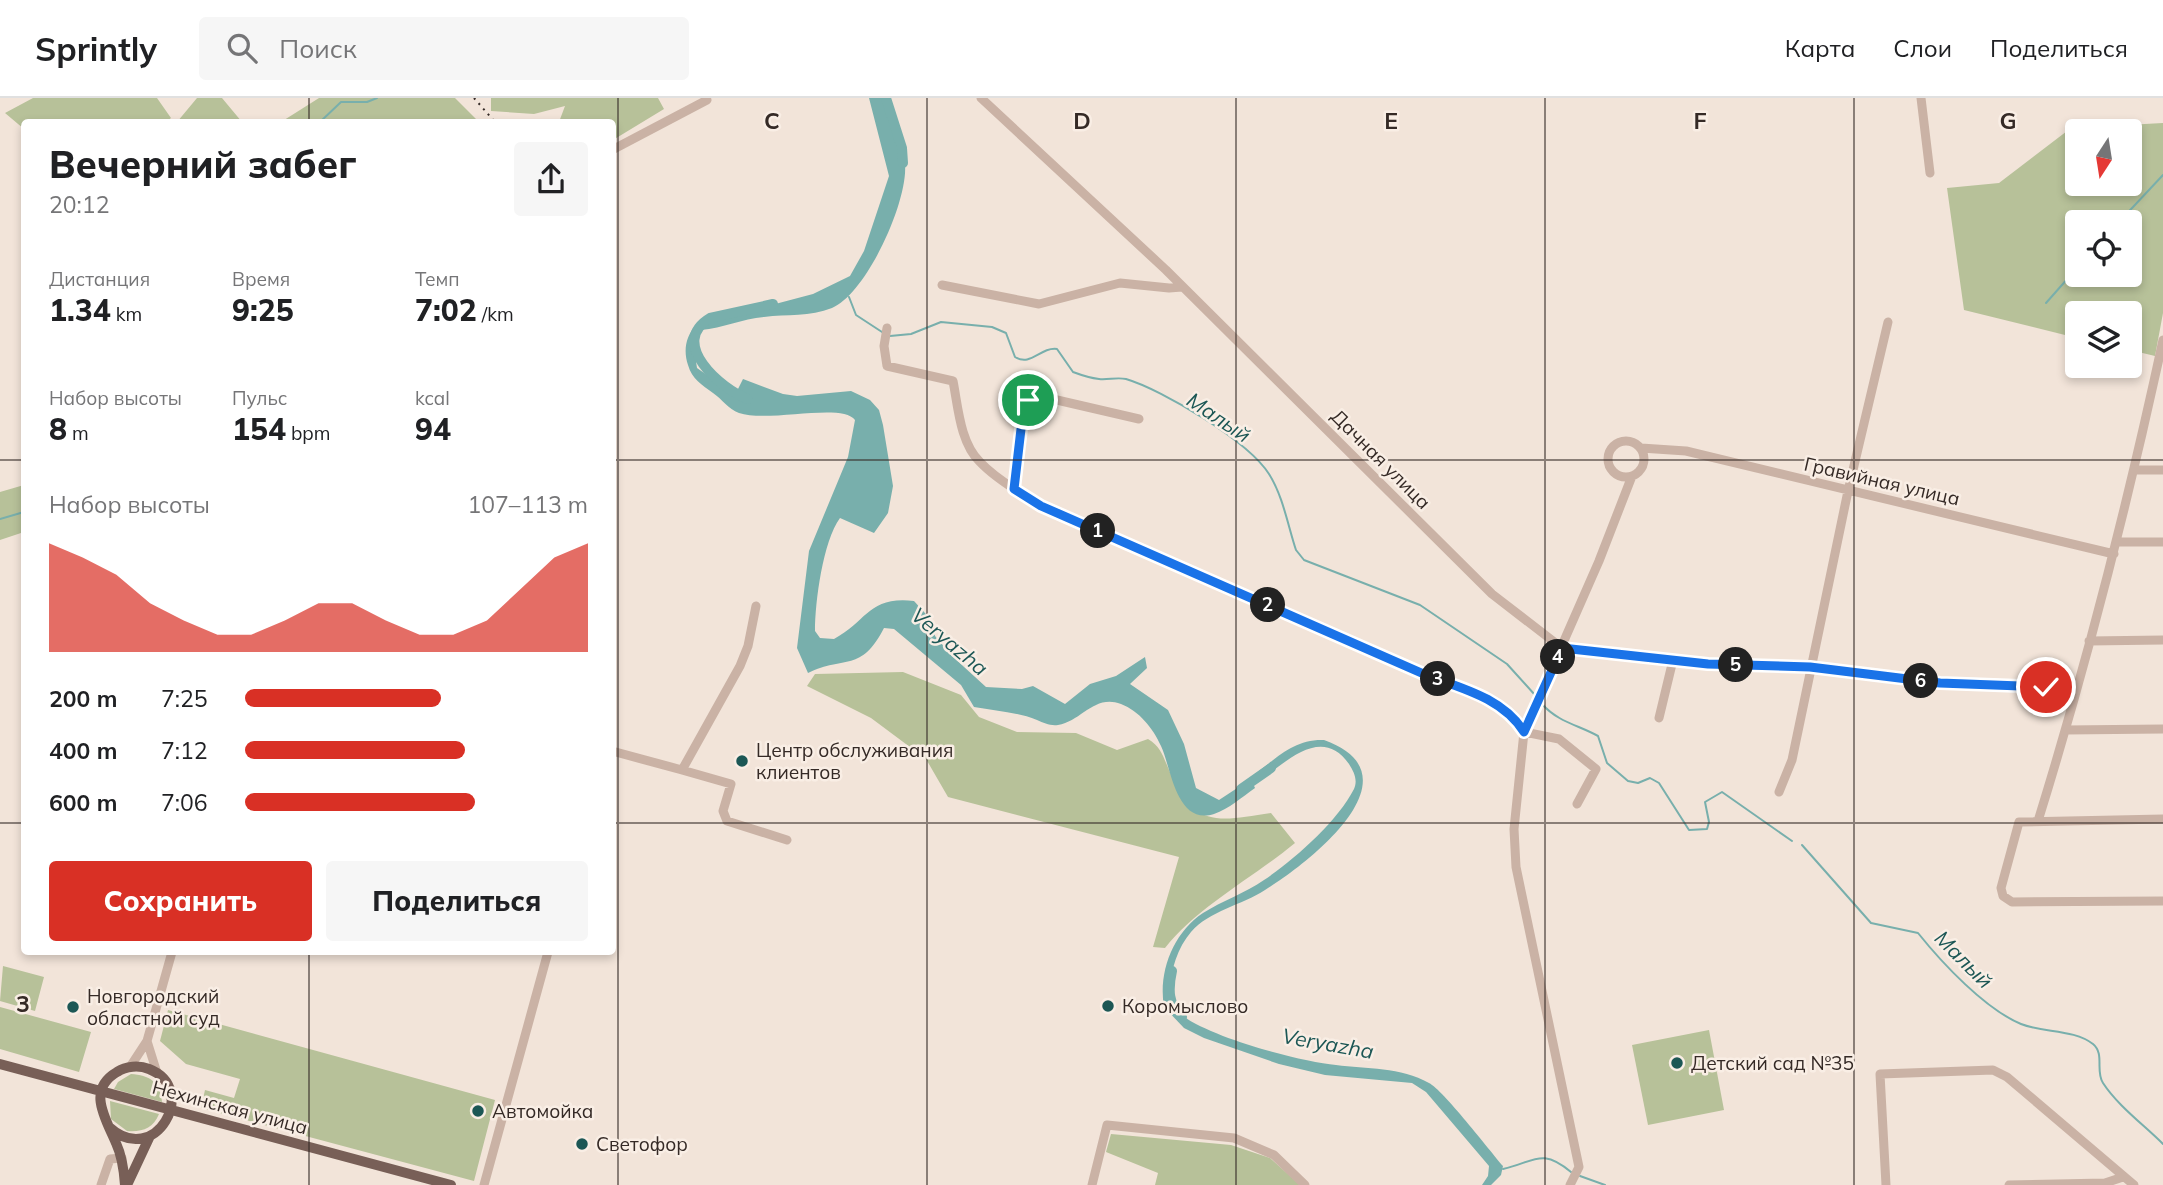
<!DOCTYPE html>
<html lang="ru">
<head>
<meta charset="utf-8">
<style>
	body { margin:0; font-family:Mulish,sans-serif; background:#f6f6f6; color:#202124; height:100vh; display:flex; flex-direction:column; font-size:26px; white-space:nowrap }
	* { box-sizing:border-box; margin:0 }
	p { font-size:23px; color:#757577 }
	.icon { flex:none; width:38px; height:38px; fill:none; stroke:currentColor; stroke-width:2; stroke-linecap:round; stroke-linejoin:round }
	.map { position:relative; flex:1; overflow:hidden }
	.drawer { position:absolute; left:21px; top:21px; width:595px; height:836px; display:flex; flex-direction:column; background:#fff; border-radius:7px; box-shadow:0 4px 10px #0003 }
	.drawer>* { flex:none }
	.needle { width:46px; rotate:192deg }
	.buttons { position:absolute; left:2065px; top:21px; display:grid; gap:14px }
	.buttons a { display:grid; place-items:center; width:77px; height:77px; border-radius:7px; background:#fff; box-shadow:0 4px 10px #0003; font-size:35px }
	.pin { position:absolute; display:grid; place-items:center; width:60px; height:60px; color:#fff; margin:-30px; border:4px solid #fff; border-radius:50%; box-shadow:0 2px 7px #0007 }
	.km { position:absolute; width:35px; height:35px; margin:-18px; border-radius:50%; background:#222; color:#fff; font-size:19px; line-height:35px; text-align:center }
	.round { display:grid; place-items:center; flex:none; width:74px; height:74px; border-radius:7px; background:#f6f6f6 }
	.overview { display:flex; align-items:center; justify-content:space-between; height:119px; padding:0 28px }
	h1 { font-size:38px; font-weight:800; line-height:52px }
	.metrics { display:grid; grid-template-columns:repeat(3,1fr); gap:10px; height:119px; padding:7px 28px }
	.metrics div { display:grid; align-content:center }
	.metrics b { font-size:30px; font-weight:800 }
	.metrics small { font-size:19px; font-weight:400 }
	.metrics p { font-size:19px }
	.chart { height:196px; padding:14px 28px }
	.chart p { display:flex; justify-content:space-between }
	.chart svg { width:100%; height:126px; margin-top:7px; fill:#d93025; opacity:.7 }
	.action { display:flex; gap:14px; margin-top:auto; padding:14px 28px }
	.action a { flex:1; height:80px; border-radius:7px; background:#d93025; color:#fff; font-size:28px; font-weight:800; line-height:80px; text-align:center }
	.action a+a { background:#f6f6f6; color:#202124 }
	ul { padding:0 28px; list-style:none; font-size:23px }
	li { display:grid; grid-template-columns:112px 84px 1fr; align-items:center; height:52px }
	li i { height:18px; border-radius:9px; background:#d93025 }
	header { display:flex; align-items:center; gap:42px; box-sizing:border-box; height:98px; padding:0 35px; background:#fff; border-bottom:2px solid #e0e0e0 }
	header strong { font-size:33px }
	nav { display:flex; gap:38px; margin-inline-start:auto; font-size:24px }
	.search { width:490px; height:63px; background:#f6f6f6; display:flex; align-items:center; gap:18px; box-sizing:border-box; padding:0 24px; border-radius:7px; color:#757577; font-size:26px }
	.map>svg:first-child { display:block }
</style>
</head>
<body>
<header>
<strong>Sprintly</strong>
<div class="search"><svg class="icon" aria-label="search" viewBox="0 0 24 24"><circle cx="10" cy="10" r="6"/><path d="M15 15l6 6"/></svg>Поиск</div>
<nav><a>Карта</a><a>Слои</a><a>Поделиться</a></nav>
</header>
<div class="map">
<svg width="2163" height="1087" viewBox="0 0 2163 1087">
	<rect width="100%" height="100%" fill="#f2e4d9"/>
	<path fill="#b7c199" fill-rule="evenodd" d="M33,0H157L171,20L166,24H24V31L5,15Z
		M197,0H222L242,24H177Z
		M319,0H455L479,24H281Z
		M491,0H658L664,11L613,42L612,24H559L565,8L534,16L491,13Z
		M2163,25V215L2155,258L2130,252V215H2077V240L1964,212L1947,90L1999,85L2071,30ZM2077,33H2130V86H2077ZM2077,124H2130V177H2077Z
		M24,387V434L0,442V394Z
		M903,574L961,597L979,619L1017,634L1076,635L1117,652L1148,641C1161,649 1163,658 1169,672C1193,729 1215,724 1271,715L1295,745C1254,779 1197,809 1165,850L1153,849L1179,759L948,699L926,661L871,620L807,588L815,576Z
		M3,868L44,879L35,913L0,903Z
		M0,909L91,934L79,974L0,951Z
		M168,912L495,1002L474,1083L201,1010L205,992L234,1000L240,981L186,966L160,943Z
		M1709,932L1724,1012L1648,1027L1632,947Z
		M131,976C149,977 161,984 162,1004L114,991L118,984Z
		M110,1003L159,1016C153,1031 142,1034 127,1033L111,1021Z
		M1111,1036L1231,1047L1270,1060L1300,1087H1155L1158,1075L1106,1054Z"/>
	<path fill="#78afac" d="M869,0H886C893,20 904,45 905,67C908,103 867,195 832,210C810,219 787,216 764,219C742,221 723,230 701,232L693,244L697,270L735,297L743,281L783,296L797,298L851,293L870,302L879,312L883,327L893,388L888,415L874,435L840,420C823,443 815,504 815,533L820,540L834,541C868,523 868,498 914,503L934,525L935,538L952,558L986,589L1022,591L1033,588L1065,606L1090,586L1116,578L1145,559L1147,570L1130,586L1168,612L1184,646L1196,690L1219,702L1251,681L1255,690C1242,699 1229,711 1214,716C1176,728 1171,669 1161,648C1153,630 1139,613 1121,606C1094,596 1082,623 1058,627C1050,628 1044,625 1037,622C1017,614 996,613 974,609L961,587L894,531L884,530C861,575 845,557 808,575L797,550L809,453L848,359L855,322C842,304 768,325 739,315C728,311 722,301 713,295C702,287 692,281 688,267C683,252 686,238 696,227L813,196L850,178L864,153L889,78Z
		M1324,642C1422,677 1309,765 1265,792C1242,807 1209,813 1191,834C1174,854 1167,884 1172,909C1197,937 1298,963 1336,967C1366,971 1401,969 1429,985C1443,992 1490,1053 1503,1068L1501,1077L1491,1087H1482L1488,1078L1489,1068L1426,994L1412,985L1325,977L1279,966L1204,940L1184,930L1164,909C1158,874 1173,835 1203,815C1222,803 1245,795 1264,782C1295,761 1337,724 1354,691C1358,682 1354,674 1349,666C1322,627 1286,664 1262,681L1259,673C1280,657 1296,641 1324,642Z"/>
	<g fill="none" stroke-linecap="round" stroke-linejoin="round">
		<path stroke="#78afac" stroke-width="2" d="M320,24L341,4H367L377,0
			M2119,124L2163,77
			M849,199L856,217L882,234
			M2046,205L2077,170
			M890,238L911,236L941,224L992,229L1006,235L1015,259C1031,269 1040,249 1057,251L1073,274C1081,277 1090,280 1099,281C1108,282 1117,279 1126,281C1163,292 1248,343 1269,376C1283,398 1288,428 1296,452L1304,462L1420,507L1507,566L1535,597
			M0,421L24,414
			M1542,606C1558,624 1578,627 1598,638L1607,665L1628,683L1638,685L1650,680L1659,685L1689,732L1707,731L1709,724L1705,704L1722,694L1792,743
			M1802,747L1871,825L1918,835C1942,865 1985,911 2021,926C2043,935 2074,931 2093,946C2105,956 2095,973 2103,985C2118,1008 2144,1027 2163,1046
			M1503,1071C1535,1064 1541,1049 1571,1074
			M1580,1078L1605,1087"/>
		<path stroke="#78afac" stroke-width="10" d="M886,0L902,50L903,65
			M748,301C721,291 668,245 710,220L773,206
			M1241,691L1271,670
			M1172,873C1168,891 1168,907 1182,919"/>
		<path stroke="#cab2a5" stroke-width="9" d="M981,0L1166,172L1492,496L1562,550L1708,566L1810,569L1940,585L2046,589
			M1921,0L1930,75
			M612,52L707,2
			M942,187L1039,206L1120,185L1169,190L1182,189
			M887,230L884,248L887,268L953,283C958,308 960,345 980,364C994,379 1023,397 1042,408L1494,605L1507,614L1524,634L1559,641L1596,671L1577,706
			M1608 361a18 18 0 1 1 36 0a18 18 0 1 1-36 0Z
			M1641,350L1686,353L2114,456
			M2134,372H2163
			M1014,391L1023,314L1031,300L1044,299L1139,321
			M2116,444H2163
			M2089,543L2163,542
			M1659,620L1673,562
			M2066,632L2163,631
			M612,653L682,672L740,568L748,548L756,508
			M682,672L731,686L723,713L727,723L787,742
			M1779,694L1792,662L1848,393L1888,224
			M2163,721L2019,724L2001,790L2003,798L2012,804L2163,803
			M2038,723C2087,565 2128,404 2163,242
			M147,943L157,975
			M130,969L147,943L172,854
			M101,1087L110,1061L122,1060
			M484,1087L548,854
			M1092,1087L1107,1027L1234,1040L1274,1057L1305,1087
			M1570,1087L1579,1069L1516,769L1514,731L1524,634L1599,463L1632,378
			M1886,1087L1880,976L1993,972L2007,979L2134,1087
			M2009,1087L2105,1085L2123,1079"/>
		<path stroke="#785f57" stroke-width="10" d="M0,966L451,1087
			M109,1029C155,1071 200,991 149,971C139,967 126,968 117,974C86,992 106,1021 116,1045C122,1058 124,1072 125,1087
			M127,1087L150,1038"/>
		<path stroke="#352a26" stroke-width="2" stroke-dasharray="2 5" stroke-linecap="butt" d="M474,0L495,24"/>
	</g>
	<g fill="none" stroke-linecap="round" stroke-linejoin="round">
		<defs>
			<path id="route" d="M1028,302L1023,314L1014,391L1041,408L1426,577C1461,590 1503,600 1524,634L1562,550L1708,566L1810,569L1940,585L2046,589"/>
		</defs>
		<use href="#route" stroke="#fff" stroke-width="14"/>
		<use href="#route" stroke="#1a73e8" stroke-width="9"/>
	</g>
	<path fill="none" stroke="#352a26" stroke-width="2" stroke-opacity="0.55" d="M309,0V24M618,0V1087M927,0V1087M1236,0V1087M1545,0V1087M1854,0V1087M0,362H24M612,362H2163M0,725H24M612,725H2163M309,854V1087"/>
	<g fill="#1c5755" stroke="#f9eee5" stroke-width="2.5">
		<circle cx="742" cy="663" r="7"/>
		<circle cx="1108" cy="908" r="7"/>
		<circle cx="73" cy="909" r="7"/>
		<circle cx="1677" cy="965" r="7"/>
		<circle cx="478" cy="1013" r="7"/>
		<circle cx="582" cy="1046" r="7"/>
	</g>
	<g text-anchor="middle" dominant-baseline="central" stroke-width="5" stroke-linejoin="round" paint-order="stroke">
		<g font-size="19" fill="#352a26" stroke="#f9eee5">
			<text transform="translate(1381 361) rotate(45)">Дачная улица</text>
			<text transform="translate(1882 383) rotate(13)">Гравийная улица</text>
			<text transform="translate(230 1009) rotate(15)">Нехинская улица</text>
		</g>
		<g font-size="19" fill="#352a26" stroke="#f9eee5" text-anchor="start">
			<text x="756" y="652">Центр обслуживания<tspan x="756" dy="22">клиентов</tspan></text>
			<text x="87" y="898">Новгородский<tspan x="87" dy="22">областной суд</tspan></text>
			<text x="1122" y="908">Коромыслово</text>
			<text x="1691" y="965">Детский сад №35</text>
			<text x="492" y="1013">Автомойка</text>
			<text x="596" y="1046">Светофор</text>
		</g>
		<g font-size="21" font-style="italic" fill="#1c5755" stroke="#f9eee5">
			<text transform="translate(1219 319) rotate(34)">Малый</text>
			<text transform="translate(950 543) rotate(40)">Veryazha</text>
			<text transform="translate(1964 861) rotate(45)">Малый</text>
			<text transform="translate(1328 945) rotate(10)">Veryazha</text>
		</g>
	</g>
	<g font-size="23" text-anchor="middle" font-weight="bold" fill="#352a26" stroke="#f9eee5" stroke-width="5" stroke-linejoin="round" paint-order="stroke">
		<text x="772" y="31">C</text>
		<text x="1082" y="31">D</text>
		<text x="1391" y="31">E</text>
		<text x="1700" y="31">F</text>
		<text x="2008" y="31">G</text>
		<text x="23" y="914">3</text>
	</g>
</svg>
<div class="buttons">
<a><svg class="needle" viewBox="-14 -14 28 28"><path d="M0-13l5 13h-10z" fill="#e53935"/><path d="M0 13l5-13h-10z" fill="#757577"/></svg></a>
<a><svg class="icon" aria-label="locate" viewBox="0 0 24 24"><circle cx="12" cy="12" r="6"/><path d="M12 2v4M12 18v4M2 12h4M18 12h4"/></svg></a>
<a><svg class="icon" aria-label="layers" viewBox="0 0 24 24"><path d="M12 4l9 5-9 5-9-5zM3 14l9 5 9-5"/></svg></a>
</div>
<div class="pin" style="left:1028px;top:302px;background:#1e9e55"><svg class="icon" aria-label="arrive" viewBox="0 0 24 24"><path d="M6 21V4h12l-3 4 3 4H6"/></svg></div>
<div class="pin" style="left:2046px;top:589px;background:#d93025"><svg class="icon" aria-label="check" viewBox="0 0 24 24"><path d="M5 12l5 5 9-10"/></svg></div>
<b class="km" style="left:1098px;top:433px">1</b>
<b class="km" style="left:1268px;top:507px">2</b>
<b class="km" style="left:1438px;top:581px">3</b>
<b class="km" style="left:1558px;top:559px">4</b>
<b class="km" style="left:1736px;top:567px">5</b>
<b class="km" style="left:1921px;top:583px">6</b>
<section class="drawer">
<div class="overview"><div><h1>Вечерний забег</h1><p>20:12</p></div><a class="round"><svg class="icon" aria-label="share" viewBox="0 0 24 24"><path d="M12 15V3M7 8l5-5 5 5M5 13v7h14v-7"/></svg></a></div>
<div class="metrics">
<div><p>Дистанция</p><b>1.34<small> km</small></b></div>
<div><p>Время</p><b>9:25</b></div>
<div><p>Темп</p><b>7:02<small> /km</small></b></div>
</div>
<div class="metrics">
<div><p>Набор высоты</p><b>8<small> m</small></b></div>
<div><p>Пульс</p><b>154<small> bpm</small></b></div>
<div><p>kcal</p><b>94</b></div>
</div>
<div class="chart"><p><span>Набор высоты</span>107–113 m</p>
<svg viewBox="0 0 160 44" preserveAspectRatio="none"><path d="M0 44V6L10 11L20 17L30 27L40 33L50 38L60 38L70 33L80 27L90 27L100 33L110 38L120 38L130 33L140 22L150 11L160 6V44z"/></svg>
</div>
<ul>
<li><b>200 m</b>7:25<i style="width:57%"></i></li>
<li><b>400 m</b>7:12<i style="width:64%"></i></li>
<li><b>600 m</b>7:06<i style="width:67%"></i></li>
</ul>
<div class="action"><a>Сохранить</a><a>Поделиться</a></div>
</section>
</div>
</body>
</html>
